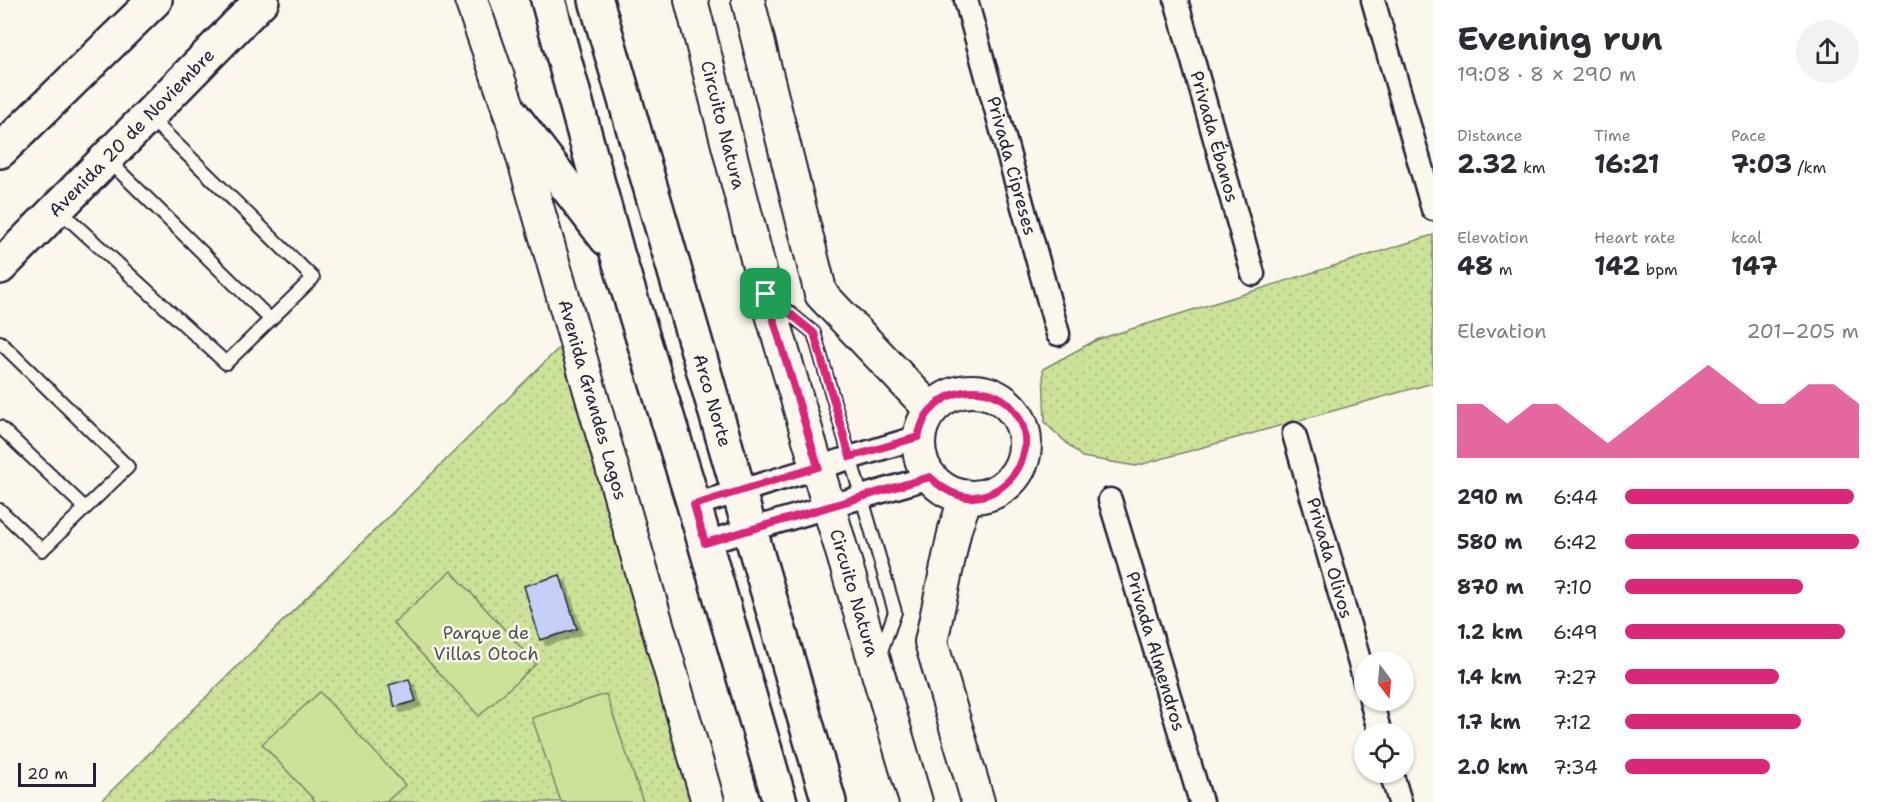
<!DOCTYPE html>
<html lang="en">
<head>
<meta charset="utf-8">
<style>
	body { margin:0; font-family:"Shantell Sans",sans-serif; background:#f2f2f3; color:#2b2b33; height:100vh; display:flex; flex-direction:column; font-size:22px; white-space:nowrap }
	* { box-sizing:border-box; margin:0 }
	p { font-size:20px; color:#7c7c81 }
	.icon { flex:none; width:33px; height:33px; fill:none; stroke:currentColor; stroke-width:2; stroke-linecap:round; stroke-linejoin:round }
	.map { position:relative; flex:1; overflow:hidden }
	.drawer { display:flex; flex-direction:column; background:#fff; width:450px }
	.drawer>* { flex:none }
	.needle { width:39px; rotate:164deg }
	.tools { position:absolute; left:1354px; top:651px; display:grid; gap:12px }
	.tools a { display:grid; place-items:center; width:60px; height:60px; border-radius:50%; background:#fff; box-shadow:0 2px 4px #0004; font-size:30px }
	.scale { position:absolute; left:18px; bottom:15px; width:78px; box-sizing:border-box; padding-left:6px; border:3px solid #22223b; border-top:0; font-size:16px; line-height:21px; white-space:nowrap; color:#22223b; -webkit-text-stroke:4px #fbf7ec; paint-order:stroke }
	.pin { position:absolute; display:grid; place-items:center; width:51px; height:51px; color:#fff; margin:-26px; border-radius:12px; box-shadow:0 3px 9px #0006 }
	.round { display:grid; place-items:center; flex:none; width:63px; height:63px; border-radius:32px; background:#f2f2f3 }
	.headline { display:flex; align-items:center; justify-content:space-between; height:102px; padding:0 24px }
	h1 { font-size:33px; font-weight:700; line-height:45px }
	.metrics { display:grid; grid-template-columns:repeat(3,1fr); gap:9px; height:102px; padding:6px 24px }
	.metrics div { display:grid; align-content:center }
	.metrics b { font-size:26px; font-weight:700 }
	.metrics small { font-size:16px; font-weight:400 }
	.metrics p { font-size:16px }
	.chart { height:168px; padding:12px 24px }
	.chart p { display:flex; justify-content:space-between }
	.chart svg { width:100%; height:108px; margin-top:6px; fill:#db2777; opacity:.7 }
	ul { padding:0 24px; list-style:none; font-size:20px }
	li { display:grid; grid-template-columns:96px 72px 1fr; align-items:center; height:45px }
	li i { height:15px; border-radius:8px; background:#db2777 }
	main { display:flex; flex:1; min-height:0 }
	.map>svg:first-child { display:block }
</style>
</head>
<body>
<main>
<div class="map">
<svg width="1433" height="802" viewBox="0 0 1433 802">
	<defs>
		<pattern id="grass-dots" width="8" height="8" patternUnits="userSpaceOnUse" patternTransform="scale(1.5)"><rect width="8" height="8" fill="#cbe298"/><path d="M2 2h.1M6 6h.1" fill="none" stroke="#aec284" stroke-width="1.8" stroke-linecap="round"/></pattern>
		<filter id="shadow"><feDropShadow dx="5.5" dy="5.5" stdDeviation="0" flood-color="#0004"/></filter>
	</defs>
	<rect width="100%" height="100%" fill="#fbf7ec"/>
	<filter id="ink" filterUnits="userSpaceOnUse"><feTurbulence type="fractalNoise" baseFrequency=".0167" numOctaves="2"/><feDisplacementMap in="SourceGraphic" scale="12" xChannelSelector="R" yChannelSelector="G"/><feConvolveMatrix kernelMatrix="1 2 1 2 8 2 1 2 1" color-interpolation-filters="sRGB"/></filter>
	<g filter="url(#ink)">
		<path fill="url(#grass-dots)" stroke="#76826a" stroke-width="1.5" d="M1433,235V383L1136,466L1082,457L1045,423L1043,369L1096,340Z
			M565,342L696,802H100Z"/>
		<path fill="#cbe298" stroke="#76826a" stroke-width="1.5" d="M451,571L536,664L479,716L393,623Z
			M320,692L405,785L386,802H316L262,744Z
			M606,694L643,802H561L532,718Z"/>
		<path fill="#c5cff6" stroke="#22223b" stroke-width="1.5" filter="url(#shadow)" d="M560,575L577,629L540,640L524,586Z
			M409,679L416,701L395,707L389,685Z"/>
		<g fill="none" stroke-linecap="round" stroke-linejoin="round">
			<defs>
				<path id="lane" d="M107,159L270,319
					M58,209L226,363L313,278L149,117
					M776,302L814,333L895,612L880,654
					M0,342L128,467L42,550L0,510
					M0,427L85,508"/>
				<g id="street">
					<path id="s1" d="M966,0L1058,334"/>
					<path id="s2" d="M1176,0L1253,274"/>
					<path d="M1373,0L1433,209"/>
					<path id="s3" d="M1294,434L1365,681"/>
					<path id="s4" d="M1110,500L1201,802"/>
					<path d="M694,505L919,437"/>
					<path d="M705,543L930,477"/>
					<path d="M1371,700L1380,734"/>
					<path d="M1391,772L1400,802"/>
				</g>
				<g id="secondary">
					<path id="s5" d="M471,0L510,112L708,802"/>
					<path id="s6" d="M691,0L766,294L916,802"/>
					<path d="M748,0L821,294L931,410"/>
					<circle cx="972" cy="444" r="53"/>
					<path d="M966,497L955,529L931,642L978,802"/>
				</g>
				<g id="primary">
					<path d="M548,0L617,253L694,505L780,802"/>
					<path id="s7" d="M596,0L829,802"/>
					<path d="M510,112L607,239"/>
					<path d="M0,151L155,0"/>
					<path id="s8" d="M0,267L262,0"/>
				</g>
			</defs>
			<use href="#lane" stroke="#22223b" stroke-width="16"/>
			<use href="#street" stroke="#22223b" stroke-width="27"/>
			<use href="#secondary" stroke="#22223b" stroke-width="36"/>
			<use href="#primary" stroke="#22223b" stroke-width="38"/>
			<use href="#lane" stroke="#fbf7ec" stroke-width="12"/>
			<use href="#street" stroke="#fbf7ec" stroke-width="22"/>
			<use href="#secondary" stroke="#fbf7ec" stroke-width="32"/>
			<use href="#primary" stroke="#fbf7ec" stroke-width="33"/>
		</g>
	</g>
	<g fill="none" stroke-linecap="round" stroke-linejoin="round" filter="url(#ink)">
		<defs>
			<path id="route" d="M766,294L814,333L850,457L918,437C921,427 924,416 932,409C953,386 992,384 1013,409C1038,439 1022,481 988,494C966,503 945,492 930,477L705,543L694,505L818,467Z"/>
		</defs>
		<use href="#route" stroke="#fff" stroke-width="12"/>
		<use href="#route" stroke="#db2777" stroke-width="8"/>
	</g>
	<g text-anchor="middle" dominant-baseline="central" stroke-width="5" stroke-linejoin="round" paint-order="stroke">
		<g font-size="18" fill="#22223b" stroke="#fbf7ec">
			<text stroke="none"><textPath href="#s6" startOffset="129">Circuito Natura</textPath></text>
			<text stroke="none"><textPath href="#s8" startOffset="188">Avenida 20 de Noviembre</textPath></text>
			<text stroke="none"><textPath href="#s2" startOffset="142">Privada Ébanos</textPath></text>
			<text stroke="none"><textPath href="#s1" startOffset="172">Privada Cipreses</textPath></text>
			<text stroke="none"><textPath href="#s5" startOffset="418">Avenida Grandes Lagos</textPath></text>
			<text stroke="none"><textPath href="#s7" startOffset="417">Arco Norte</textPath></text>
			<text stroke="none"><textPath href="#s3" startOffset="129">Privada Olivos</textPath></text>
			<text stroke="none"><textPath href="#s6" startOffset="615">Circuito Natura</textPath></text>
			<text stroke="none"><textPath href="#s4" startOffset="158">Privada Almendros</textPath></text>
		</g>
		<g font-size="18" fill="#4c5252" stroke="#fbf7ec">
			<text x="486" y="633">Parque de<tspan x="486" dy="21">Villas Otoch</tspan></text>
		</g>
	</g>
</svg>
<div class="tools">
<a><svg class="needle" viewBox="-14 -14 28 28"><path d="M0-13l5 13h-10z" fill="#e53935"/><path d="M0 13l5-13h-10z" fill="#7c7c81"/></svg></a>
<a><svg class="icon" aria-label="locate" viewBox="0 0 24 24"><circle cx="12" cy="12" r="6"/><path d="M12 2v4M12 18v4M2 12h4M18 12h4"/></svg></a>
</div>
<div class="scale">20 m</div>
<div class="pin" style="left:766px;top:294px;background:#1e9e55"><svg class="icon" aria-label="arrive" viewBox="0 0 24 24"><path d="M6 21V4h12l-3 4 3 4H6"/></svg></div>
</div>
<section class="drawer">
<div class="headline"><div><h1>Evening run</h1><p>19:08 · 8 × 290 m</p></div><a class="round"><svg class="icon" aria-label="share" viewBox="0 0 24 24"><path d="M12 15V3M7 8l5-5 5 5M5 13v7h14v-7"/></svg></a></div>
<div class="metrics">
<div><p>Distance</p><b>2.32<small> km</small></b></div>
<div><p>Time</p><b>16:21</b></div>
<div><p>Pace</p><b>7:03<small> /km</small></b></div>
</div>
<div class="metrics">
<div><p>Elevation</p><b>48<small> m</small></b></div>
<div><p>Heart rate</p><b>142<small> bpm</small></b></div>
<div><p>kcal</p><b>147</b></div>
</div>
<div class="chart"><p><span>Elevation</span>201–205 m</p>
<svg viewBox="0 0 160 44" preserveAspectRatio="none"><path d="M0 44V22L10 22L20 30L30 22L40 22L50 30L60 38L70 30L80 22L90 14L100 6L110 14L120 22L130 22L140 14L150 14L160 22V44z"/></svg>
</div>
<ul>
<li><b>290 m</b>6:44<i style="width:98%"></i></li>
<li><b>580 m</b>6:42<i style="width:100%"></i></li>
<li><b>870 m</b>7:10<i style="width:76%"></i></li>
<li><b>1.2 km</b>6:49<i style="width:94%"></i></li>
<li><b>1.4 km</b>7:27<i style="width:66%"></i></li>
<li><b>1.7 km</b>7:12<i style="width:75%"></i></li>
<li><b>2.0 km</b>7:34<i style="width:62%"></i></li>
</ul>
</section>
</main>
</body>
</html>
